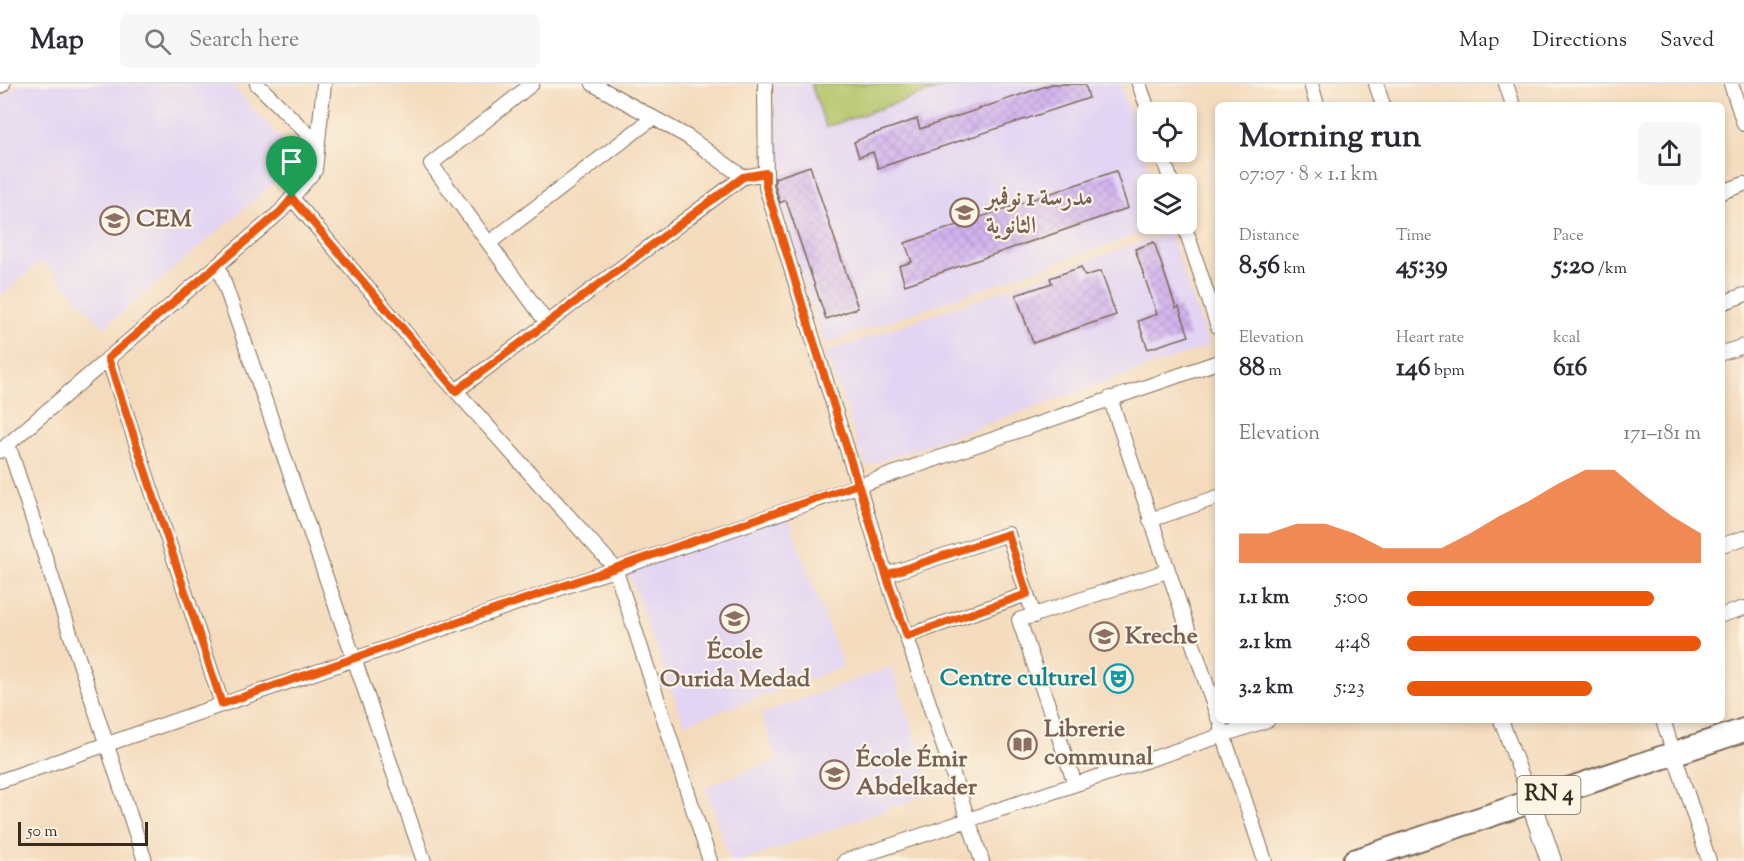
<!DOCTYPE html>
<html lang="en">
<head>
<meta charset="utf-8">
<style>
	body { margin:0; font-family:"Sorts Mill Goudy",Amiri,serif; background:#f7f7f7; color:#2b2b33; height:100vh; display:flex; flex-direction:column; font-size:22px; white-space:nowrap }
	* { box-sizing:border-box; margin:0 }
	p { font-size:20px; color:#7c7c81 }
	.icon { flex:none; width:33px; height:33px; fill:none; stroke:currentColor; stroke-width:2; stroke-linecap:round; stroke-linejoin:round }
	.map { position:relative; flex:1; overflow:hidden }
	.side { position:absolute; left:1215px; top:18px; width:510px; height:621px; display:flex; flex-direction:column; background:#fff; border-radius:9px; box-shadow:0 3px 9px #0003 }
	.side>* { flex:none }
	.buttons { position:absolute; left:1137px; top:18px; display:grid; gap:12px }
	.buttons a { display:grid; place-items:center; width:60px; height:60px; border-radius:9px; background:#fff; box-shadow:0 3px 9px #0003; font-size:30px }
	.scale { position:absolute; left:18px; bottom:15px; width:130px; box-sizing:border-box; padding-left:6px; border:3px solid #3b2a1e; border-top:0; font-size:16px; line-height:21px; white-space:nowrap; color:#3b2a1e; -webkit-text-stroke:4px #fcf5e5; paint-order:stroke }
	.pin { position:absolute; display:grid; place-items:center; width:51px; height:51px; color:#fff; margin:-62px -26px; border-radius:50% 50% 50% 0; rotate:-45deg; box-shadow:0 0 6px #0007 }
	.pin .icon { rotate:45deg }
	.round { display:grid; place-items:center; flex:none; width:63px; height:63px; border-radius:9px; background:#f7f7f7 }
	.summary { display:flex; align-items:center; justify-content:space-between; height:102px; padding:0 24px }
	h1 { font-size:33px; font-weight:700; line-height:45px }
	.stats { display:grid; grid-template-columns:repeat(3,1fr); gap:9px; height:102px; padding:6px 24px }
	.stats div { display:grid; align-content:center }
	.stats b { font-size:26px; font-weight:700 }
	.stats small { font-size:16px; font-weight:400 }
	.stats p { font-size:16px }
	.chart { height:168px; padding:12px 24px }
	.chart p { display:flex; justify-content:space-between }
	.chart svg { width:100%; height:108px; margin-top:6px; fill:#ea580c; opacity:.7 }
	ul { padding:0 24px; list-style:none; font-size:20px }
	li { display:grid; grid-template-columns:96px 72px 1fr; align-items:center; height:45px }
	li i { height:15px; border-radius:8px; background:#ea580c }
	header { display:flex; align-items:center; gap:36px; box-sizing:border-box; height:84px; padding:0 30px; background:#fff; border-bottom:2px solid #e1e1e2 }
	header strong { font-size:28px }
	nav { display:flex; gap:33px; margin-inline-start:auto; font-size:21px }
	.search { width:420px; height:54px; background:#f7f7f7; display:flex; align-items:center; gap:15px; box-sizing:border-box; padding:0 21px; border-radius:9px; color:#7c7c81; font-size:22px }
	.map>svg:first-child { display:block }
</style>
</head>
<body>
<header>
<strong>Map</strong>
<div class="search"><svg class="icon" aria-label="search" viewBox="0 0 24 24"><circle cx="10" cy="10" r="6"/><path d="M15 15l6 6"/></svg>Search here</div>
<nav><a>Map</a><a>Directions</a><a>Saved</a></nav>
</header>
<div class="map">
<svg width="1744" height="777" viewBox="0 0 1744 777">
	<defs>
		<pattern id="building-cross-hatch" width="8" height="8" patternUnits="userSpaceOnUse" patternTransform="scale(1.5)"><rect width="8" height="8" fill="#d2b3ef"/><path d="M0 0l8 8M0 8l8-8" fill="none" stroke="#b59acc"/></pattern>
	</defs>
	<rect width="100%" height="100%" fill="#fcf5e5"/>
	<filter id="ink" filterUnits="userSpaceOnUse"><feTurbulence type="fractalNoise" baseFrequency=".0167" numOctaves="2"/><feDisplacementMap in="SourceGraphic" scale="12" xChannelSelector="R" yChannelSelector="G"/><feConvolveMatrix kernelMatrix="1 2 1 2 8 2 1 2 1" color-interpolation-filters="sRGB"/></filter>
	<filter id="wash" filterUnits="userSpaceOnUse"><feTurbulence type="fractalNoise" baseFrequency=".008" numOctaves="4" result="noise"/><feDisplacementMap in="SourceGraphic" scale="24" xChannelSelector="R" yChannelSelector="G"/><feGaussianBlur stdDeviation="1.35" result="paint"/><feColorMatrix in="noise" values="0 0 0 0 0 0 0 0 0 0 0 0 0 0 0 0 0 1.4 0 .05"/><feComposite in="paint" operator="in"/></filter>
	<g filter="url(#wash)">
		<rect width="100%" height="100%" fill="#f4dbbd"/>
		<path fill="#e2d4f3" d="M19,0H231L294,69L278,96L104,244L42,177L0,213V16Z
			M774,0H1121L1154,100H1148V140H1168L824,260L779,119Z
			M1169,148L1209,262L866,382L826,268Z
			M787,430L843,583L684,640L628,487Z
			M891,583L935,708L742,777H731L705,703L777,677L761,630Z"/>
		<path fill="#b1c265" stroke="#767642" stroke-width="1.5" d="M811,0H939L940,4L826,43Z"/>
		<g id="blocks">
			<path fill="url(#building-cross-hatch)" d="M1052,0H1085L1089,14L878,84L873,68L859,73L854,58L867,52L917,35L920,45Z
				M810,82L858,224L826,235L786,116L780,119L775,102V94Z
				M1116,87L1128,124L905,201L899,182L912,178L905,159Z
				M1154,158L1176,224L1179,223L1189,252L1148,265L1138,237L1157,230L1135,165Z
				M1081,183L1085,192L1101,187L1116,231L1033,259L1016,211L1052,199L1050,194Z"/>
		</g>
	</g>
	<g filter="url(#ink)">
		<use href="#blocks" fill-opacity="0" stroke="#7c6856" stroke-width="1.5"/>
		<g fill="none" stroke-linecap="round" stroke-linejoin="round">
			<defs>
				<path id="street" d="M257,0L316,58
					M532,0L431,80L547,239
					M593,0L688,53L743,93
					M765,0L766,103L886,491L982,777
					M1139,0L1149,28
					M1311,0L1317,21
					M1376,0L1383,21
					M1506,0L1513,21
					M1731,0L1744,40
					M0,2L3,0
					M1161,68L1172,100
					M1722,108L1744,100
					M292,114L431,279L615,484L710,777
					M1184,140L1218,243
					M489,159L653,34
					M218,181L424,777
					M1722,219L1744,211
					M1722,269L1744,262
					M108,274L222,620
					M456,307L743,93L766,89
					M1110,314L1218,634
					M8,360L145,777
					M0,367L280,128L315,86L324,0
					M1150,436L1218,413
					M1722,461L1744,454
					M886,491L1008,450L1034,532
					M1722,531L1744,524
					M907,552L1027,510
					M1501,636L1531,717
					M1663,636L1709,777
					M1221,644L1265,777
					M0,697L1218,278
					M1075,700L1019,536L1167,487
					M845,777L1268,636"/>
				<path id="secondary" d="M1531,717L1551,777"/>
				<path id="primary" d="M1354,777L1744,646"/>
			</defs>
			<use href="#street" stroke="#7c6856" stroke-width="16"/>
			<use href="#secondary" stroke="#7c6856" stroke-width="22"/>
			<use href="#primary" stroke="#7c6856" stroke-width="26"/>
			<use href="#street" stroke="#fff" stroke-width="14"/>
			<use href="#secondary" stroke="#fff" stroke-width="20"/>
			<use href="#primary" stroke="#fff" stroke-width="22"/>
		</g>
	</g>
	<g fill="none" stroke-linecap="round" stroke-linejoin="round" filter="url(#ink)">
		<defs>
			<path id="route" d="M292,114L280,128L108,274L222,620L858,400L886,491L1008,450L1027,510L907,552L886,491L766,103V89L743,93L456,307L292,114"/>
		</defs>
		<use href="#route" stroke="#fff" stroke-width="12"/>
		<use href="#route" stroke="#ea580c" stroke-width="8"/>
	</g>
	<defs>
		<symbol id="school-ring" viewBox="-11 -11 22 22"><circle r="9.5" fill="#fcf5e5" stroke="#8d6e63" stroke-width="1.5"/><path d="M0-5L7-2L0 1L-7-2ZM-4 1L0 2.5L4 1V4Q0 6-4 4Z" fill="#8d6e63"/></symbol>
		<symbol id="theatre-ring" viewBox="-11 -11 22 22"><circle r="9.5" fill="#fcf5e5" stroke="#0f9aa8" stroke-width="1.5"/><path d="M-5-5.5Q0-4 5-5.5V0Q5 5 0 6Q-5 5-5 0ZM-3.3-2.5H-1v1.5H-3.3ZM1-2.5H3.3v1.5H1ZM-2.8 1Q0 5.5 2.8 1Z" fill="#0f9aa8"/></symbol>
		<symbol id="library-ring" viewBox="-11 -11 22 22"><circle r="9.5" fill="#fcf5e5" stroke="#8d6e63" stroke-width="1.5"/><path d="M-6-4Q-3-5.5-.7-3.5V5Q-3 3-6 4ZM6-4Q3-5.5 .7-3.5V5Q3 3 6 4Z" fill="#8d6e63"/></symbol>
	</defs>
	<g fill-rule="evenodd">
		<use href="#school-ring" x="948" y="112" width="33" height="33"/>
		<use href="#school-ring" x="98" y="120" width="33" height="33"/>
		<use href="#school-ring" x="718" y="518" width="33" height="33"/>
		<use href="#school-ring" x="1088" y="536" width="33" height="33"/>
		<use href="#theatre-ring" x="1102" y="578" width="33" height="33"/>
		<use href="#library-ring" x="1006" y="644" width="33" height="33"/>
		<use href="#school-ring" x="818" y="674" width="33" height="33"/>
	</g>
	<g text-anchor="middle" dominant-baseline="central" stroke-width="4.5" stroke-linejoin="round" paint-order="stroke">
		<rect fill="#fcf5e5" stroke="#75675a" stroke-width="1.5" x="1517.5" y="692" width="63" height="38" rx="4.5"/>
		<g font-size="22" font-weight="bold" fill="#3b2a1e">
			<text x="1549" y="711">RN 4</text>
		</g>
		<g font-size="24" font-weight="bold" fill="#785e54" stroke="#fcf5e5" text-anchor="start">
			<text x="986" y="115">مدرسة 1 نوفمبر<tspan x="986" dy="28">الثانوية</tspan></text>
			<text x="136" y="136">CEM</text>
			<text x="1125" y="553">Kreche</text>
			<text x="735" y="568" text-anchor="middle">École<tspan x="735" dy="28">Ourida Medad</tspan></text>
			<text x="1044" y="646">Librerie<tspan x="1044" dy="28">communal</tspan></text>
			<text x="856" y="676">École Émir<tspan x="856" dy="28">Abdelkader</tspan></text>
		</g>
		<g font-size="24" font-weight="bold" fill="#0d838f" stroke="#fcf5e5" text-anchor="end">
			<text x="1097" y="595">Centre culturel</text>
		</g>
	</g>
</svg>
<div class="buttons">
<a><svg class="icon" aria-label="locate" viewBox="0 0 24 24"><circle cx="12" cy="12" r="6"/><path d="M12 2v4M12 18v4M2 12h4M18 12h4"/></svg></a>
<a><svg class="icon" aria-label="layers" viewBox="0 0 24 24"><path d="M12 4l9 5-9 5-9-5zM3 14l9 5 9-5"/></svg></a>
</div>
<div class="scale">50 m</div>
<div class="pin" style="left:292px;top:114px;background:#1e9e55"><svg class="icon" aria-label="arrive" viewBox="0 0 24 24"><path d="M6 21V4h12l-3 4 3 4H6"/></svg></div>
<section class="side">
<div class="summary"><div><h1>Morning run</h1><p>07:07 · 8 × 1.1 km</p></div><a class="round"><svg class="icon" aria-label="share" viewBox="0 0 24 24"><path d="M12 15V3M7 8l5-5 5 5M5 13v7h14v-7"/></svg></a></div>
<div class="stats">
<div><p>Distance</p><b>8.56<small> km</small></b></div>
<div><p>Time</p><b>45:39</b></div>
<div><p>Pace</p><b>5:20<small> /km</small></b></div>
</div>
<div class="stats">
<div><p>Elevation</p><b>88<small> m</small></b></div>
<div><p>Heart rate</p><b>146<small> bpm</small></b></div>
<div><p>kcal</p><b>616</b></div>
</div>
<div class="chart"><p><span>Elevation</span>171–181 m</p>
<svg viewBox="0 0 160 44" preserveAspectRatio="none"><path d="M0 44V32L10 32L20 28L30 28L40 32L50 38L60 38L70 38L80 32L90 25L100 19L110 12L120 6L130 6L140 16L150 25L160 32V44z"/></svg>
</div>
<ul>
<li><b>1.1 km</b>5:00<i style="width:84%"></i></li>
<li><b>2.1 km</b>4:48<i style="width:100%"></i></li>
<li><b>3.2 km</b>5:23<i style="width:63%"></i></li>
</ul>
</section>
</div>
</body>
</html>
